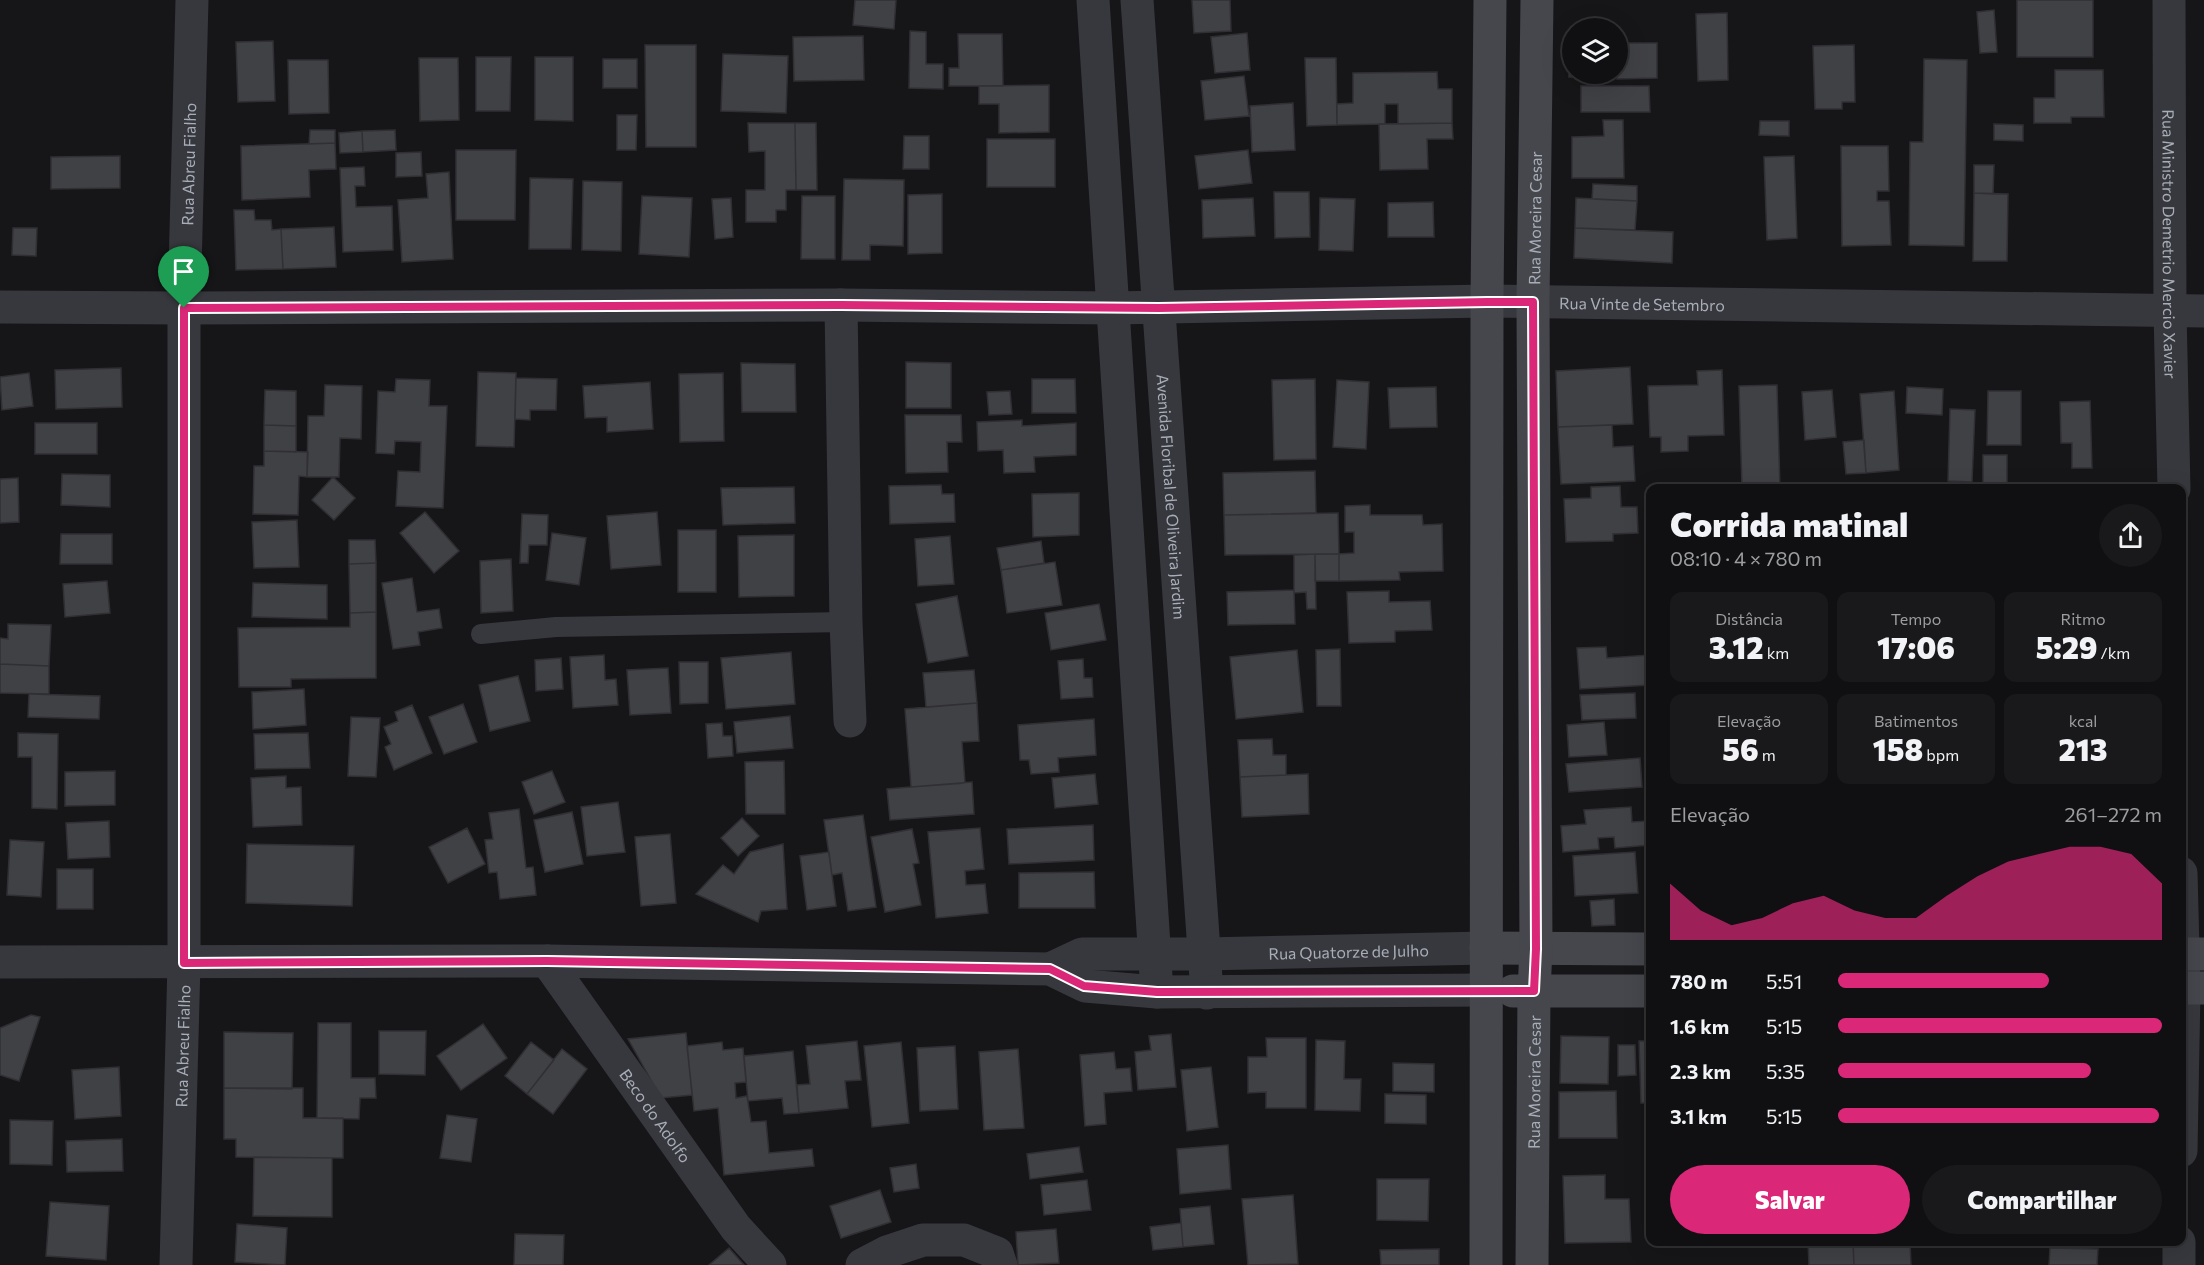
<!DOCTYPE html>
<html lang="pt">
<head>
<meta charset="utf-8">
<style>
	body { margin:0; font-family:Commissioner,sans-serif; background:#19191b; color:#f1f3f6; height:100vh; display:flex; flex-direction:column; font-size:22px; white-space:nowrap }
	* { box-sizing:border-box; margin:0 }
	p { font-size:20px; color:#9c9d9f }
	.icon { flex:none; width:33px; height:33px; fill:none; stroke:currentColor; stroke-width:2; stroke-linecap:round; stroke-linejoin:round }
	.map { position:relative; flex:1; overflow:hidden }
	.details { position:absolute; left:1646px; top:484px; width:540px; height:762px; display:flex; flex-direction:column; background:#101012; border-radius:12px; box-shadow:0 6px 24px #0002,0 0 0 2px #303032 }
	.details>* { flex:none }
	.buttons { position:absolute; left:1562px; top:18px; display:grid; gap:12px }
	.buttons a { display:grid; place-items:center; width:66px; height:66px; border-radius:50%; background:#101012; box-shadow:0 6px 24px #0002,0 0 0 2px #303032; font-size:30px }
	.pin { position:absolute; display:grid; place-items:center; width:51px; height:51px; color:#fff; margin:-62px -26px; border-radius:50% 50% 50% 0; rotate:-45deg; box-shadow:0 0 6px #0007 }
	.pin .icon { rotate:45deg }
	.round { display:grid; place-items:center; flex:none; width:63px; height:63px; border-radius:32px; background:#19191b }
	.overview { display:flex; align-items:center; justify-content:space-between; height:102px; padding:0 24px }
	h1 { font-size:33px; font-weight:800; line-height:45px }
	.stats { display:grid; grid-template-columns:repeat(3,1fr); gap:9px; height:102px; padding:6px 24px }
	.stats div { display:grid; align-content:center; border-radius:12px; background:#19191b; text-align:center }
	.stats b { font-size:30px; font-weight:800 }
	.stats small { font-size:16px; font-weight:400 }
	.stats p { font-size:16px }
	.chart { height:168px; padding:12px 24px }
	.chart p { display:flex; justify-content:space-between }
	.chart svg { width:100%; height:108px; margin-top:6px; fill:#db2777; opacity:.7 }
	.primary-button { display:flex; gap:12px; margin-top:auto; padding:12px 24px }
	.primary-button a { flex:1; height:69px; border-radius:36px; background:#db2777; color:#fff; font-size:24px; font-weight:800; line-height:69px; text-align:center }
	.primary-button a+a { background:#19191b; color:#f1f3f6 }
	ul { padding:0 24px; list-style:none; font-size:20px }
	li { display:grid; grid-template-columns:96px 72px 1fr; align-items:center; height:45px }
	li i { height:15px; border-radius:8px; background:#db2777 }
	.map>svg:first-child { display:block }
</style>
</head>
<body>
<div class="map">
<svg width="2204" height="1265" viewBox="0 0 2204 1265">
	<rect width="100%" height="100%" fill="#161618"/>
	<path fill="#404145" stroke="#303034" stroke-width="1.5" d="M855,0H896L894,29L853,25Z
		M1192,0H1230L1231,31L1194,33Z
		M2017,0H2093V57H2017Z
		M1994,10L1997,52L1980,53L1977,12Z
		M1727,13L1728,80L1698,81L1696,14Z
		M910,31L926,32V64H943V89L909,88Z
		M1247,33L1250,70L1215,73L1211,37Z
		M958,34H1002L1003,86H949V68H959Z
		M863,36L864,80L794,81L793,37Z
		M273,41L275,101L238,102L236,42Z
		M1617,43H1657V78L1617,79Z
		M645,45H696V147H646Z
		M1569,45H1572V74H1605V76L1569,77Z
		M1854,45L1855,102H1842V109H1815L1813,46Z
		M723,54L788,56L786,113L721,111Z
		M476,57H511L510,111H476Z
		M535,57H573V121L535,120Z
		M419,58H458L459,120L420,121Z
		M1305,58H1336L1337,125L1307,126Z
		M603,59H637V88H603Z
		M1924,59L1967,60L1964,246L1909,245L1910,142H1923Z
		M288,60H328L329,113L289,114Z
		M2055,70H2103L2104,117H2071V123H2034V98H2055Z
		M1437,72L1438,89H1452V123L1398,124V104H1385V124L1337,125V104L1353,103V73Z
		M1244,76L1249,116L1205,120L1201,81Z
		M1049,85V132L999,133V104H979V86Z
		M1581,86H1649L1650,112H1581Z
		M1293,103L1295,150L1252,152L1250,106Z
		M617,115H637L636,150H617Z
		M1603,120H1623L1624,178H1572V137L1604,136Z
		M1760,121H1789V136L1759,135Z
		M748,123H795L796,190H786V210H776V222H746V190H765V151L749,152Z
		M795,123H816L817,190H796Z
		M1452,123L1453,139H1427L1428,169L1380,170L1379,124Z
		M1994,124L2023,125V141L1994,140Z
		M310,130H335V143L309,144Z
		M395,130L396,150L363,152L362,131Z
		M362,131L363,152L340,153L339,133Z
		M904,136H929V169H903Z
		M987,139H1055V187H987Z
		M335,143L336,169L309,170L310,197L242,200L241,146Z
		M1841,146H1888L1889,191H1877V201H1889L1891,245L1842,246Z
		M456,150H516L515,220H456Z
		M1248,150L1252,183L1199,189L1195,156Z
		M421,152L422,176L396,177V153Z
		M120,156V188L51,189V157Z
		M1794,156L1797,238L1767,240L1764,157Z
		M1974,165H1994L1993,194L1974,193Z
		M364,167L365,186H355L356,207L392,206L393,250L343,252L340,168Z
		M449,172L453,259L402,262L398,200L428,198L426,174Z
		M530,178L573,179L571,249H529Z
		M844,179L904,180L903,246L870,245V260H842Z
		M583,181L622,182L621,251L582,250Z
		M1593,184L1637,186V201L1592,199Z
		M1274,192H1309L1310,237L1275,238Z
		M1974,193L2008,194L2007,261H1973Z
		M942,194V253L908,254V195Z
		M642,196L692,198L689,257L639,254Z
		M802,196H835V259H801Z
		M731,198L733,237L715,239L712,199Z
		M1253,198L1255,236L1203,238L1202,200Z
		M1320,198L1355,199L1353,251L1319,250Z
		M1576,198L1637,201L1635,230L1575,228Z
		M1433,202L1434,237H1388V203Z
		M234,210H254L255,220H271L272,230L281,229L283,269L236,270Z
		M334,227L336,267L283,269L281,229Z
		M13,228H37L36,256L12,255Z
		M1575,228L1673,232L1672,263L1574,258Z
		M906,362L951,363V408H906Z
		M741,363L795,364L796,412H742Z
		M1630,367L1633,424L1558,427L1556,371Z
		M121,368L122,407L56,409L55,370Z
		M1722,370L1724,435L1688,436V451L1661,452V437H1650L1648,386L1698,385L1697,371Z
		M478,372L516,373L514,447L476,446Z
		M29,373L33,406L2,410L0,377Z
		M723,373L724,441L680,442L679,374Z
		M516,378L557,379L556,410H530V420L515,419Z
		M396,379L430,380L429,406H447L443,508L396,506L398,471L420,472L421,442L395,441L394,454L376,453L378,391L395,392Z
		M1032,379H1075L1076,413H1032Z
		M1315,379L1316,459L1274,460L1272,380Z
		M1337,380L1369,382L1366,449L1333,447Z
		M650,382L653,429L607,432V417L585,418L583,386Z
		M325,385L362,386L361,439L340,438L339,477H307L308,416H324Z
		M1777,385L1780,489H1742L1739,386Z
		M1436,387L1437,427L1390,428L1388,388Z
		M1907,387L1943,389L1942,415L1906,413Z
		M265,390L296,391V426L264,425Z
		M1832,390L1836,437L1805,440L1802,392Z
		M1010,391L1012,414L989,415L987,392Z
		M1894,391L1899,470L1866,473L1860,394Z
		M1988,391H2021V445H1987Z
		M2090,401L2092,468H2072V443H2061L2060,402Z
		M1950,409L1975,410L1972,482L1948,481Z
		M905,415H961L962,442H947L948,472L906,473Z
		M1022,420V426L1076,423V455L1034,457L1035,472L1004,473L1003,450L978,451L977,422Z
		M35,423H97V454H35Z
		M264,425L296,426V452L264,451Z
		M1612,425L1613,447L1633,446L1635,481L1561,484L1558,427Z
		M1864,440L1866,473L1846,474L1843,442Z
		M264,451L308,452L307,477L299,476L298,515L253,514L254,466H264Z
		M1983,455H2007V489H1983Z
		M1315,471L1316,513L1224,515L1223,473Z
		M62,474L110,475V507L61,505Z
		M333,477L355,498L334,520L312,500Z
		M18,478L19,522L0,523V479Z
		M941,485L942,494H954L955,522L890,524L889,486Z
		M1620,486L1621,507H1637L1638,533L1613,534V541L1566,542L1564,499L1591,498V487Z
		M794,487L795,523L723,525L721,488Z
		M1647,488L1718,489H1650V540H1646Z
		M1079,493V535L1033,537L1032,494Z
		M1370,505V515H1422L1423,525L1442,524L1443,571L1399,572L1400,580L1339,581V554L1354,553V532H1345V506Z
		M425,512L459,551L434,573L400,533Z
		M657,512L661,565L611,569L607,516Z
		M1338,513L1339,554L1225,555L1224,515Z
		M522,514L548,515L547,545H529L528,563H520Z
		M297,520L299,567L254,568L252,522Z
		M678,530H716V592H678Z
		M552,533L586,538L579,585L546,580Z
		M61,534H112V564H60Z
		M794,535V596L739,597L738,536Z
		M950,536L954,584L918,586L915,539Z
		M349,540H375L376,563L349,564Z
		M1041,541L1044,563L1001,570L997,548Z
		M1315,554L1316,609H1307L1306,592L1294,593V555Z
		M1315,554H1339V581H1315Z
		M511,559L513,611L481,613L480,561Z
		M1055,562L1062,605L1007,613L1001,570Z
		M376,563V612L350,613L349,564Z
		M412,578L417,612L439,609L442,628L418,632L420,645L393,649L382,583Z
		M107,581L110,613L65,617L63,584Z
		M253,583L327,585V619L252,617Z
		M1294,590L1295,624L1228,625L1227,592Z
		M1389,591V602L1430,601L1432,630L1395,631V642L1349,643L1347,592Z
		M957,596L968,656L928,663L916,604Z
		M1099,604L1106,640L1051,650L1045,613Z
		M376,612V678L291,679V687H239L238,628L350,627V613Z
		M8,624L51,625L49,666L0,664V638L8,639Z
		M1606,647L1607,658L1650,655V685L1580,689L1577,648Z
		M1340,649L1341,706H1317L1316,650Z
		M1297,650L1303,712L1236,719L1230,657Z
		M791,652L795,704L726,709L721,658Z
		M604,655L605,680L616,679L618,705L573,708L570,657Z
		M561,658L563,689L536,691L535,660Z
		M1083,659L1084,678H1092L1093,697L1061,699L1058,661Z
		M679,662H708V703L680,704Z
		M0,664L49,666V694L0,693Z
		M668,668L671,713L630,715L627,670Z
		M974,670L977,703L926,707L923,673Z
		M518,676L530,721L490,731L479,685Z
		M304,689L306,725L253,729L252,692Z
		M1635,693L1636,718L1582,720L1580,695Z
		M29,694L100,696L99,719L28,717Z
		M977,703L979,741L962,742L965,783L911,787L905,709Z
		M463,704L477,742L444,754L429,717Z
		M412,705L432,753L394,770L385,747L391,744L384,727L398,721L395,712Z
		M790,716L793,748L737,753L734,722Z
		M351,717L380,718L376,777L348,776Z
		M1094,719L1096,755L1058,758L1059,772L1031,774L1029,760H1020L1018,725Z
		M1604,722L1607,755L1569,757L1567,725Z
		M722,723L723,736H732L733,756L708,758L706,724Z
		M18,733L58,734L57,809L32,808V757H18Z
		M308,733L310,768L255,769L254,734Z
		M1272,739L1273,755H1286V775L1240,777L1238,740Z
		M1640,758L1642,787L1569,792L1566,764Z
		M784,761L785,814H746L745,762Z
		M115,771V805L65,806V772Z
		M552,771L565,802L534,814L522,782Z
		M1095,774L1098,804L1055,808L1052,778Z
		M1308,774L1309,814L1242,817L1240,777Z
		M286,776V788L301,787L302,825L253,827L251,778Z
		M972,782L974,814L890,820L887,789Z
		M618,802L625,852L587,856L581,807Z
		M1631,807L1632,822L1648,821L1650,845L1615,848L1614,837L1598,838L1599,849L1563,852L1561,826L1586,824L1584,810Z
		M519,809L526,868L533,867L536,895L500,899L497,872L489,873L485,840L493,839L489,813Z
		M572,812L583,864L545,872L534,820Z
		M863,815L876,907L848,911L842,873L832,875L824,820Z
		M742,818L759,836L738,856L721,838Z
		M109,821L110,857L68,859L66,823Z
		M1093,825L1094,860L1009,864L1007,829Z
		M467,828L485,864L448,883L429,847Z
		M980,828L984,869L965,871L966,885L985,884L988,913L936,918L928,832Z
		M912,829L919,863L913,864L921,905L885,912L871,837Z
		M670,834L676,903L641,906L635,837Z
		M10,840L44,842L41,897L7,895Z
		M247,844L354,846L352,906L246,903Z
		M783,844L787,909L761,911L758,922L696,894L723,865L734,874L750,852Z
		M829,852L836,906L807,910L800,856Z
		M1635,852L1638,893L1575,896L1573,856Z
		M57,869H93V909H57Z
		M1094,872L1095,908H1019V873Z
		M1614,899L1615,925L1592,926L1590,901Z
		M31,1015L40,1017L19,1081L0,1075V1028Z
		M318,1023H351V1078H375L376,1098H360L359,1119L317,1118Z
		M483,1024L507,1058L461,1090L437,1056Z
		M379,1031H426L425,1075L379,1074Z
		M224,1032L293,1033L292,1089L224,1088Z
		M686,1033L692,1095L661,1098L628,1039Z
		M1171,1034L1176,1087L1138,1090L1135,1052L1151,1050L1149,1036Z
		M1561,1036L1609,1037L1608,1084L1560,1083Z
		M1266,1038H1306V1108H1266V1092L1248,1093V1057H1267Z
		M1316,1040L1345,1041L1344,1079H1361L1360,1111L1315,1110Z
		M857,1041L861,1080L845,1081L848,1108L799,1113L797,1085L810,1084L806,1046Z
		M1639,1041H1650V1103H1641Z
		M531,1042L554,1060L527,1094L505,1076Z
		M722,1042L723,1050L743,1048L746,1082L735,1083L736,1098L747,1096L751,1122L766,1121L769,1153L812,1149L814,1166L724,1175L718,1108L694,1111L687,1046Z
		M901,1042L909,1123L872,1127L864,1046Z
		M1618,1045H1635L1636,1075L1618,1076Z
		M955,1046L958,1109L920,1111L917,1048Z
		M562,1049L587,1069L553,1114L527,1094Z
		M1018,1049L1024,1128L984,1130L979,1052Z
		M793,1051L799,1113L784,1114L782,1098L748,1101L744,1056Z
		M1114,1052L1116,1069L1130,1068L1132,1091L1104,1093L1106,1124L1085,1126L1080,1055Z
		M1393,1063L1434,1064V1092L1393,1091Z
		M119,1067L121,1116L75,1119L72,1070Z
		M1211,1067L1218,1127L1187,1131L1181,1070Z
		M224,1088H303V1118H343V1158L236,1157V1139H224Z
		M1616,1091L1617,1138H1559V1092Z
		M1385,1094L1426,1095V1124L1385,1123Z
		M447,1115L477,1119L471,1162L440,1158Z
		M10,1120L53,1121L52,1165L10,1164Z
		M122,1139L123,1171L67,1172L66,1141Z
		M1228,1145L1231,1189L1180,1194L1177,1149Z
		M1079,1147L1083,1172L1030,1179L1027,1154Z
		M254,1157L332,1158V1217L253,1216Z
		M916,1164L919,1188L894,1192L890,1168Z
		M1605,1175V1199H1629L1631,1242L1565,1243L1563,1176Z
		M1377,1179H1429L1428,1221L1377,1220Z
		M1087,1180L1091,1210L1044,1215L1041,1185Z
		M880,1190L891,1222L841,1238L830,1206Z
		M1293,1195L1298,1264L1248,1265L1242,1199Z
		M50,1202L109,1206L106,1260L46,1256Z
		M1210,1206L1214,1244L1183,1247L1180,1209Z
		M1181,1223L1183,1247L1153,1250L1150,1227Z
		M237,1224L287,1228L285,1265L235,1262Z
		M1056,1229L1059,1263L1018,1265L1016,1232Z
		M515,1234L564,1235L563,1265H514Z
		M1808,1242H1853L1854,1265H1809Z
		M1853,1242H1910L1911,1265H1854Z
		M1979,1242H2037V1243L1979,1244Z
		M729,1248L744,1265H709Z
		M2050,1248L2098,1249L2097,1265H2049Z
		M1439,1249V1265H1381L1380,1250Z"/>
	<g fill="none" stroke-linecap="round" stroke-linejoin="round">
		<path stroke="#37383d" stroke-width="20" d="M481,634L556,627L846,622"/>
		<g stroke="#37383d" stroke-width="33">
			<path d="M1093,0L1157,992"/>
			<path id="s1" d="M1137,0L1207,993"/>
			<path id="s2" d="M2169,0L2170,311L2174,489"/>
			<path d="M841,305L846,622L850,721"/>
			<path id="s3" d="M0,307L184,308L841,305L1113,308L1487,301L2204,311"/>
			<path d="M2181,873L2184,988L2181,1151"/>
			<path id="s4" d="M547,961L736,1228L770,1265"/>
			<path d="M0,962L547,961L1050,969L1085,986L1157,992L1488,990"/>
			<path id="s5" d="M1050,969L1082,954H1204L1486,948"/>
			<path id="s6" d="M176,1265L184,963V308L192,0"/>
			<path d="M862,1265L887,1252L923,1240H964L997,1253L1001,1265"/>
			<path d="M2179,1265V1242"/>
		</g>
		<g stroke="#45474d" stroke-width="33">
			<path d="M1486,948L1650,949"/>
			<path d="M2181,954H2204"/>
			<path d="M2181,988H2204"/>
			<path d="M1513,991H1650"/>
			<path d="M1486,1265L1487,301L1490,0"/>
			<path id="s7" d="M1532,1265L1534,991L1536,949L1533,302L1537,0"/>
		</g>
	</g>
	<g fill="none" stroke-linecap="round" stroke-linejoin="round">
		<defs>
			<path id="route" d="M1487,302H1533L1536,949L1534,991L1157,992L1084,986L1050,969L547,961L184,963V308L841,305L1159,308Z"/>
		</defs>
		<use href="#route" stroke="#fff" stroke-width="12"/>
		<use href="#route" stroke="#db2777" stroke-width="8"/>
	</g>
	<g text-anchor="middle" dominant-baseline="central" stroke-width="5" stroke-linejoin="round" paint-order="stroke">
		<g font-size="16" fill="#a8adb8" stroke="#111113">
			<text stroke="none"><textPath href="#s6" startOffset="1101">Rua Abreu Fialho</textPath></text>
			<text stroke="none"><textPath href="#s7" startOffset="1047">Rua Moreira Cesar</textPath></text>
			<text stroke="none"><textPath href="#s2" startOffset="244">Rua Ministro Demetrio Mercio Xavier</textPath></text>
			<text stroke="none"><textPath href="#s3" startOffset="1642">Rua Vinte de Setembro</textPath></text>
			<text stroke="none"><textPath href="#s1" startOffset="498">Avenida Floribal de Oliveira Jardim</textPath></text>
			<text stroke="none"><textPath href="#s5" startOffset="302">Rua Quatorze de Julho</textPath></text>
			<text stroke="none"><textPath href="#s6" startOffset="219">Rua Abreu Fialho</textPath></text>
			<text stroke="none"><textPath href="#s7" startOffset="183">Rua Moreira Cesar</textPath></text>
			<text stroke="none"><textPath href="#s4" startOffset="189">Beco do Adolfo</textPath></text>
		</g>
	</g>
</svg>
<div class="buttons">
<a><svg class="icon" aria-label="layers" viewBox="0 0 24 24"><path d="M12 4l9 5-9 5-9-5zM3 14l9 5 9-5"/></svg></a>
</div>
<div class="pin" style="left:184px;top:308px;background:#1e9e55"><svg class="icon" aria-label="arrive" viewBox="0 0 24 24"><path d="M6 21V4h12l-3 4 3 4H6"/></svg></div>
<section class="details">
<div class="overview"><div><h1>Corrida matinal</h1><p>08:10 · 4 × 780 m</p></div><a class="round"><svg class="icon" aria-label="share" viewBox="0 0 24 24"><path d="M12 15V3M7 8l5-5 5 5M5 13v7h14v-7"/></svg></a></div>
<div class="stats">
<div><p>Distância</p><b>3.12<small> km</small></b></div>
<div><p>Tempo</p><b>17:06</b></div>
<div><p>Ritmo</p><b>5:29<small> /km</small></b></div>
</div>
<div class="stats">
<div><p>Elevação</p><b>56<small> m</small></b></div>
<div><p>Batimentos</p><b>158<small> bpm</small></b></div>
<div><p>kcal</p><b>213</b></div>
</div>
<div class="chart"><p><span>Elevação</span>261–272 m</p>
<svg viewBox="0 0 160 44" preserveAspectRatio="none"><path d="M0 44V21L10 32L20 38L30 35L40 29L50 26L60 32L70 35L80 35L90 26L100 18L110 12L120 9L130 6L140 6L150 9L160 21V44z"/></svg>
</div>
<ul>
<li><b>780 m</b>5:51<i style="width:65%"></i></li>
<li><b>1.6 km</b>5:15<i style="width:100%"></i></li>
<li><b>2.3 km</b>5:35<i style="width:78%"></i></li>
<li><b>3.1 km</b>5:15<i style="width:99%"></i></li>
</ul>
<div class="primary-button"><a>Salvar</a><a>Compartilhar</a></div>
</section>
</div>
</body>
</html>
